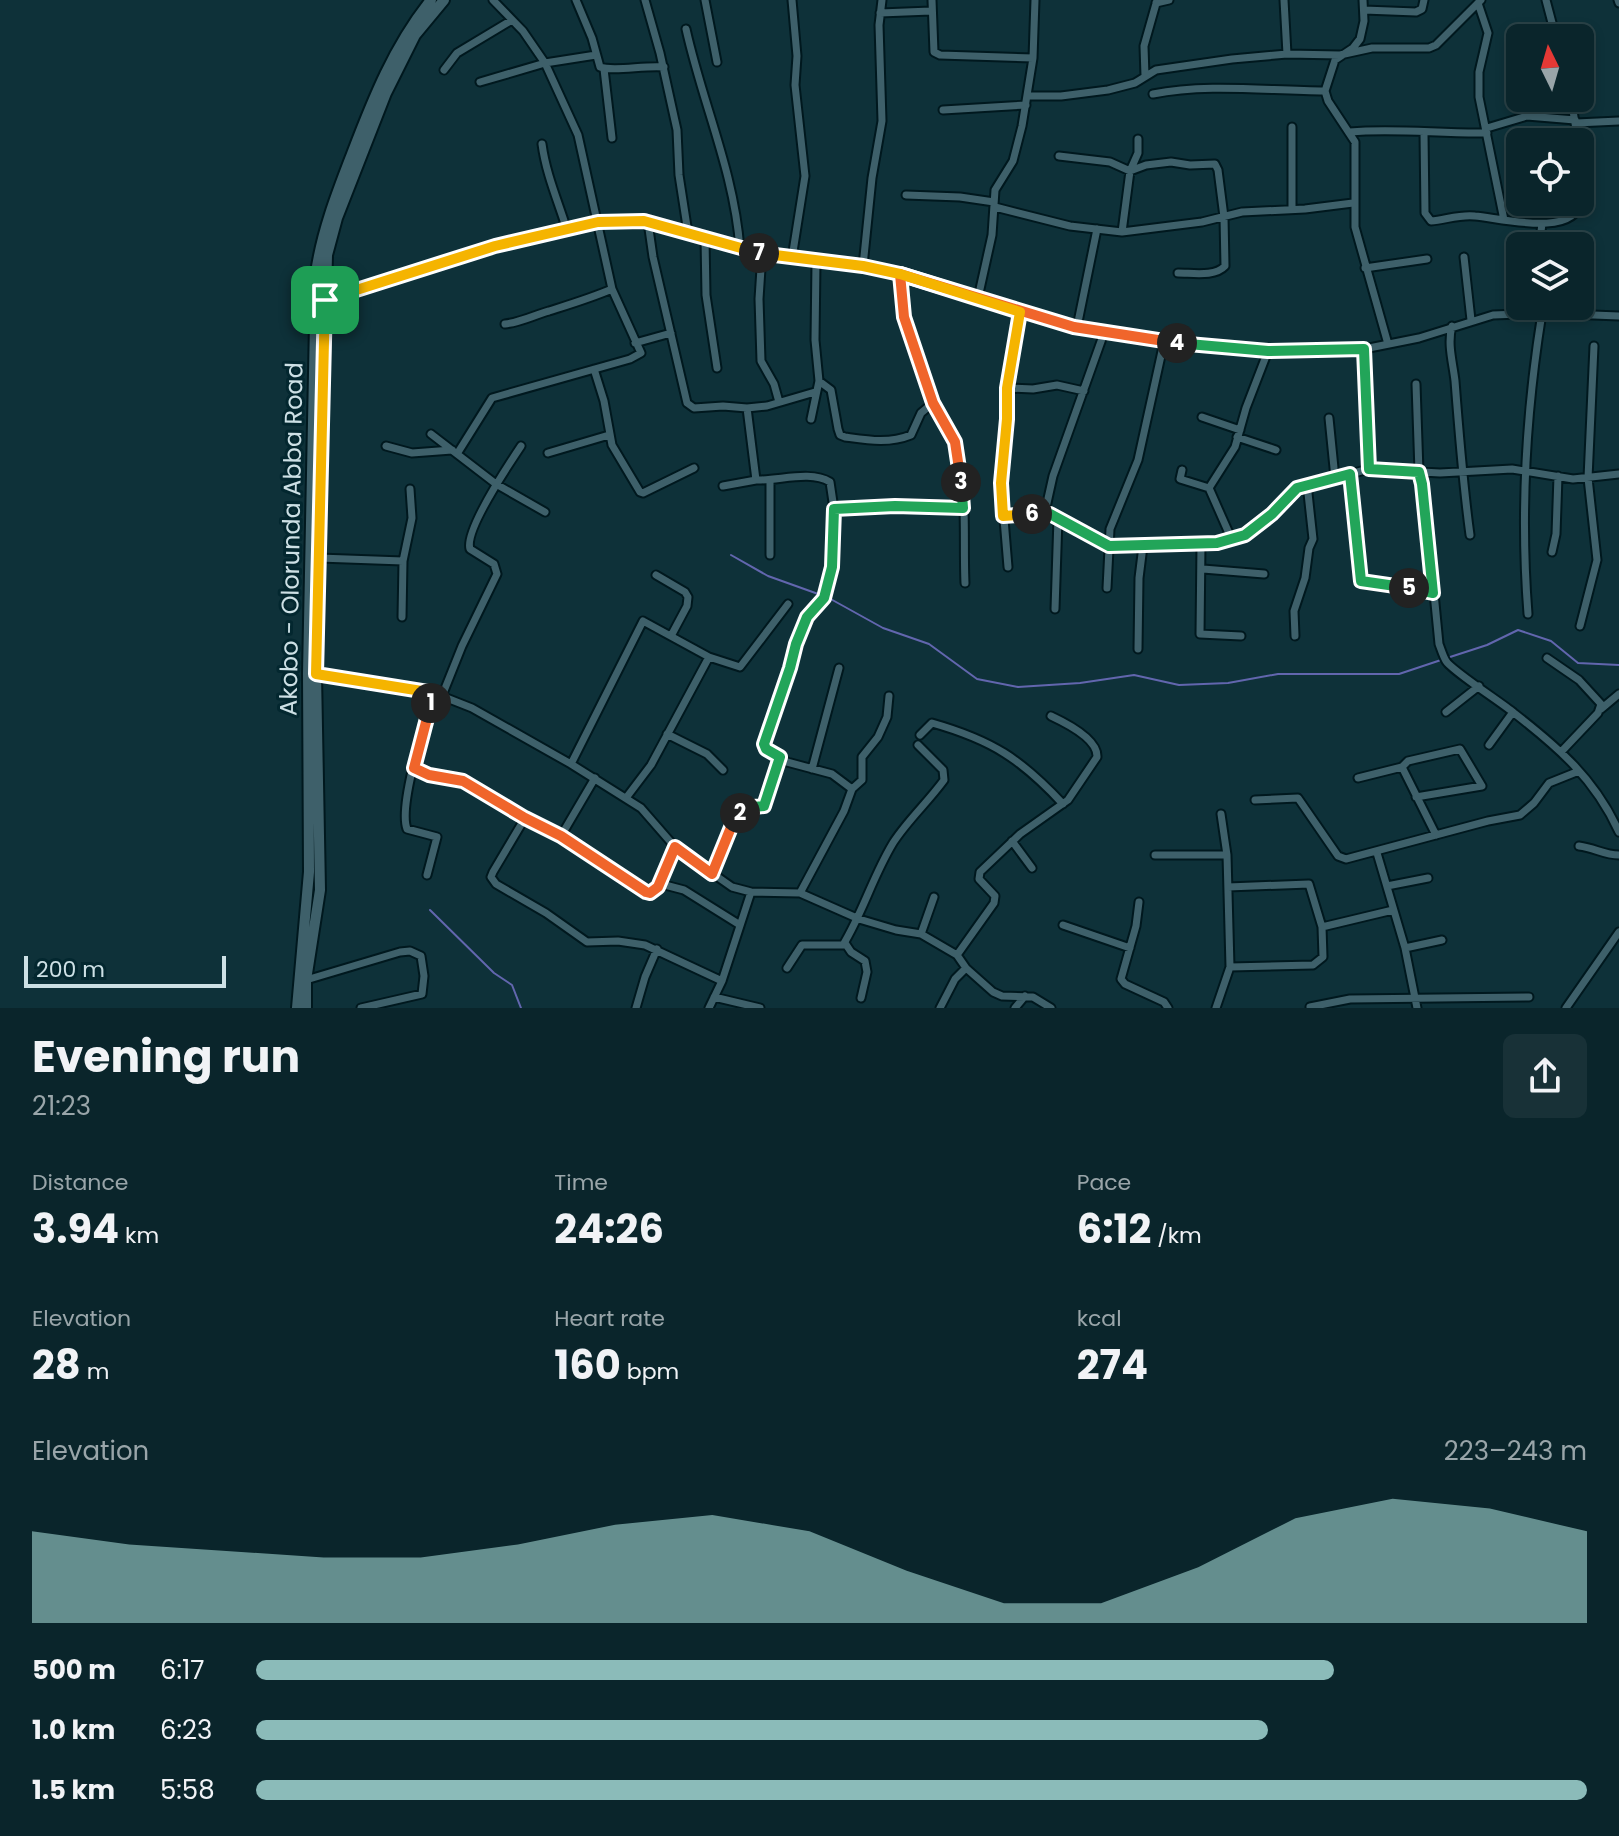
<!DOCTYPE html>
<html lang="en">
<head>
<meta charset="utf-8">
<style>
	body { margin:0; font-family:Poppins,sans-serif; background:#183137; color:#f1f3f6; height:100vh; display:flex; flex-direction:column; font-size:30px; white-space:nowrap }
	* { box-sizing:border-box; margin:0 }
	p { font-size:26px; color:#99a5a9 }
	.icon { flex:none; width:44px; height:44px; fill:none; stroke:currentColor; stroke-width:2; stroke-linecap:round; stroke-linejoin:round }
	.map { position:relative; height:1008px; overflow:hidden }
	.drawer { display:flex; flex-direction:column; background:#0a252b; flex:1 }
	.drawer>* { flex:none }
	.needle { width:52px; rotate:355deg }
	.controls { position:absolute; left:1506px; top:24px; display:grid; gap:16px }
	.controls a { display:grid; place-items:center; width:88px; height:88px; border-radius:12px; background:#0a252b; box-shadow:0 4px 12px #0003,0 0 0 2px #2a4247; font-size:40px }
	.scale { position:absolute; left:24px; bottom:20px; width:202px; box-sizing:border-box; padding-left:8px; border:4px solid #cde0e5; border-top:0; font-size:22px; line-height:28px; white-space:nowrap; color:#cde0e5; -webkit-text-stroke:6px #03272f; paint-order:stroke }
	.pin { position:absolute; display:grid; place-items:center; width:68px; height:68px; color:#fff; margin:-34px; border-radius:16px; box-shadow:0 4px 12px #0006 }
	.km { position:absolute; width:40px; height:40px; margin:-20px; border-radius:50%; background:#222; color:#fff; font-size:22px; line-height:40px; text-align:center }
	.round { display:grid; place-items:center; flex:none; width:84px; height:84px; border-radius:12px; background:#183137 }
	.head { display:flex; align-items:center; justify-content:space-between; height:136px; padding:0 32px }
	h1 { font-size:44px; font-weight:700; line-height:60px }
	.figures { display:grid; grid-template-columns:repeat(3,1fr); gap:12px; height:136px; padding:8px 32px }
	.figures div { display:grid; align-content:center }
	.figures b { font-size:40px; font-weight:700 }
	.figures small { font-size:22px; font-weight:400 }
	.figures p { font-size:22px }
	.chart { height:224px; padding:16px 32px }
	.chart p { display:flex; justify-content:space-between }
	.chart svg { width:100%; height:144px; margin-top:8px; fill:#8bbbb9; opacity:.7 }
	ul { padding:0 32px; list-style:none; font-size:26px }
	li { display:grid; grid-template-columns:128px 96px 1fr; align-items:center; height:60px }
	li i { height:20px; border-radius:10px; background:#8bbbb9 }
	.map>svg:first-child { display:block }
</style>
</head>
<body>
<div class="map">
<svg width="1619" height="1008" viewBox="0 0 1619 1008">
	<rect width="100%" height="100%" fill="#0e3139"/>
	<g fill="none" stroke-linecap="round" stroke-linejoin="round">
		<path stroke="#6266ae" stroke-width="2" d="M731,555L768,576L821,595
			M827,597L883,628L929,644L977,679L1018,687L1080,683L1134,675L1179,685L1228,683L1278,674H1399L1441,660
			M1447,658L1487,645L1518,630L1551,641L1578,663L1619,665
			M430,910L494,973L512,985L521,1008"/>
		<defs>
			<path id="street" d="M576,0L592,38L600,67C613,72 645,65 664,67
				M645,0L660,53L677,130L679,175L688,233
				M705,0L717,62
				M792,0L797,56L795,85L805,176L792,258
				M932,0L934,52L940,55L1033,58
				M1284,0L1287,54
				M1363,0L1364,21L1360,39L1353,48L1335,60L1325,91L1328,101L1355,142V227L1388,344
				M1546,0L1556,38
				M1618,0L1619,3
				M1156,3L1169,0
				M1478,3L1488,33L1479,72V97L1504,220
				M1364,10L1416,12L1422,9L1424,0
				M880,13L931,11
				M686,29C703,105 734,171 740,249
				M604,69L612,138
				M444,70L457,53L512,20
				M1145,76L1144,46L1157,0
				M480,82L545,63L596,55
				M1153,94C1208,83 1268,91 1325,91
				M1028,96H1061L1108,90L1135,83L1156,70L1232,59L1287,54L1340,55L1372,48H1429L1436,45L1481,0
				M1571,98L1578,142
				M943,110L1026,105
				M1576,123L1619,121
				M1487,128L1527,116L1575,120
				M1350,132C1396,128 1441,134 1487,133
				M1424,133L1425,213L1431,221C1445,220 1460,214 1475,216C1500,218 1574,238 1580,202
				M542,144C546,174 558,201 567,230
				M1059,156L1110,162L1130,171L1146,165L1171,162L1190,165L1215,164L1218,170L1224,217L1225,266C1215,277 1193,273 1178,273
				M1580,157V201
				M906,195L960,197L994,202
				M995,207L1070,226L1122,232L1202,222L1242,212L1305,209L1353,203
				M1292,209V127
				M648,222L653,257L687,403L694,408L723,406L747,408
				M1122,232L1130,171L1138,153V139
				M705,238L706,295L717,368
				M1539,246L1542,224
				M762,253L759,299L761,361L774,384L779,402
				M1464,257L1471,320
				M863,266L872,178L882,121L879,25L882,0
				M1365,268L1427,259
				M900,274C902,320 916,369 936,410C942,421 951,430 955,442C968,479 963,543 965,583
				M978,298L992,235L995,190L1013,161L1022,126L1033,58L1035,0
				M325,300C401,278 475,251 552,234C583,227 612,218 644,221L740,249L816,262L863,266L900,274L1074,327L1164,342L1268,351L1364,349L1419,338L1493,315L1542,313L1619,316
				M505,324C522,322 534,315 549,311C571,304 591,298 612,289
				M1452,326C1447,344 1453,363 1455,381C1459,433 1463,484 1470,535
				M1077,327L1097,229
				M635,343L671,333
				M1364,349L1369,469
				M594,369L604,401L612,445L640,492L643,493L694,468
				M819,381L831,390L838,429L840,435L845,437C867,440 889,444 911,435L921,413L933,403
				M1416,384L1419,472L1424,491L1439,644C1441,649 1443,656 1446,661C1451,670 1502,703 1514,713C1559,748 1595,779 1619,832
				M1007,388L1033,389L1057,385L1084,391
				M815,392L767,406L747,408L756,480C779,481 810,470 830,482L834,509L831,572L824,598L807,617L796,644L765,747L787,762L832,774L852,789
				M1202,417L1240,430
				M1329,418L1335,478
				M811,419L819,381L815,340L816,262
				M431,434L496,484L545,512
				M1237,437L1276,450
				M386,446L412,453L452,450
				M548,453L609,435
				M457,454L492,398L630,359L641,353L612,289L578,135L545,63L523,31L493,0
				M1182,470L1180,479L1209,488L1232,540
				M1350,474L1361,581L1433,593
				M770,481V555
				M723,486L756,480
				M1209,488L1235,447L1246,408L1268,351
				M834,509L873,506L963,508
				M1045,512L1053,476L1104,333
				M1003,516L1045,512L1109,546L1201,544L1232,540L1245,535L1272,514L1297,488L1369,469L1440,473L1512,469L1573,479L1619,474
				M1201,544L1200,634L1241,636
				M1552,552L1556,534L1558,476
				M319,558L403,561
				M1008,567L1001,483L1007,419V388L1012,348L1020,312
				M1203,569L1264,574
				M656,575L685,592L688,597L687,606L671,636
				M1107,588L1110,529L1138,460L1164,342
				M1055,609L1058,518
				M1528,614C1520,513 1526,412 1542,313
				M402,617L403,561L412,518L410,489
				M1580,626L1597,560L1588,478L1594,346
				M1295,636L1294,611L1305,578L1309,548L1313,539L1307,484
				M1138,649L1139,578L1143,546
				M1547,658L1579,680L1601,704L1598,713L1561,752
				M316,674L434,693L472,708L571,764L641,808L675,847L732,887L751,892L800,893L859,919L896,930L921,934L957,955L966,968L993,992L1002,996L1033,997L1051,1008
				M442,696L462,646L497,574L494,564L470,549C464,531 509,464 521,446
				M1601,709L1619,694
				M1446,712L1479,686
				M667,734L707,754L723,770
				M920,735L932,723C992,740 1021,759 1063,804
				M1489,745L1513,712
				M571,764L643,621L709,657L740,667L788,604
				M414,768L429,775L463,781L525,818L561,836L646,892L650,893L665,885L684,890L740,925
				M812,769L839,668
				M1358,778L1402,767
				M1416,797L1482,786L1460,749L1408,761L1402,767L1436,835
				M626,798L651,765L709,657
				M1255,800L1298,798L1338,856L1346,859L1488,821L1520,815L1534,803L1549,783L1579,771
				M525,818L493,872L491,877L496,884L546,913L587,942L618,941L645,945L722,981
				M561,836L595,778
				M1012,841L1032,868
				M1579,846C1595,848 1604,855 1619,855
				M1377,853L1405,948L1417,1008
				M1155,855H1227
				M712,874L734,820L744,808L764,806L780,757
				M427,875L437,837L407,829C398,805 426,720 434,693
				M1387,886L1428,878
				M658,887L675,847
				M1228,887L1309,884L1322,927L1323,957L1313,965L1230,967
				M800,893L844,811L852,789L862,780V757L878,737L887,717L889,696
				M1139,902L1136,926L1121,979L1125,984L1164,1002L1168,1008
				M1063,925L1130,948
				M1322,927L1393,910
				M921,934L934,897
				M845,943L851,952L865,961L867,972L861,998
				M1405,948L1442,940
				M957,955L994,903L995,896L979,879L980,872L1020,834L1068,800L1097,757C1098,739 1066,723 1051,716
				M787,968L802,945H843C863,912 873,876 893,843C907,821 928,802 944,780L943,770L918,745
				M306,980L400,952L410,951L421,956L424,976L422,994L361,1008
				M714,997L760,1008
				M1310,1007L1350,999L1529,997
				M636,1008L645,977L657,949
				M709,1008L722,981L751,892
				M940,1008L955,979L966,968
				M1015,1008L1025,996
				M1216,1008L1230,967L1227,855L1221,814
				M1566,1008L1619,932"/>
			<path id="secondary" d="M297,1008L309,872L308,673L316,273C322,231 337,193 352,154C373,99 394,46 431,0
				M306,1008V980L320,890L316,674L327,255L337,218L386,93L415,35L444,0"/>
		</defs>
		<use href="#street" stroke="#00181e" stroke-width="11"/>
		<use href="#secondary" stroke="#00181e" stroke-width="14"/>
		<use href="#street" stroke="#3e606a" stroke-width="7"/>
		<use href="#secondary" stroke="#3e606a" stroke-width="10"/>
	</g>
	<g fill="none" stroke-linecap="round" stroke-linejoin="round">
		<defs>
			<path id="split-1" d="M325,300L316,674L434,693L431,703"/>
			<path id="split-2" d="M431,703L414,768L429,775L463,781L525,818L561,836L646,892L650,893L658,887L675,847L712,874L734,820L740,813"/>
			<path id="split-3" d="M740,813L744,808L764,806L780,757L766,749L764,744L790,668L796,644L807,617L824,598L832,567L834,509L895,506L963,508L961,482"/>
			<path id="split-4" d="M961,482L955,442L933,403L904,317L900,274L1074,327L1177,343"/>
			<path id="split-5" d="M1177,343L1268,351L1364,349L1369,469L1419,472L1422,484L1433,593L1409,588"/>
			<path id="split-6" d="M1032,514H1050L1109,546L1217,543L1245,535L1272,514L1297,488L1350,474L1361,581L1409,588"/>
			<path id="split-7" d="M759,253L863,266L900,274L1020,312L1007,388V419L1001,483L1003,516L1032,514"/>
			<path id="split-8" d="M325,300L495,246L598,222L644,221L759,253"/>
		</defs>
		<use href="#split-1" stroke="#fff" stroke-width="16"/>
		<use href="#split-2" stroke="#fff" stroke-width="16"/>
		<use href="#split-3" stroke="#fff" stroke-width="16"/>
		<use href="#split-4" stroke="#fff" stroke-width="16"/>
		<use href="#split-5" stroke="#fff" stroke-width="16"/>
		<use href="#split-6" stroke="#fff" stroke-width="16"/>
		<use href="#split-7" stroke="#fff" stroke-width="16"/>
		<use href="#split-8" stroke="#fff" stroke-width="16"/>
		<use href="#split-1" stroke="#f5b400" stroke-width="10"/>
		<use href="#split-2" stroke="#f0652b" stroke-width="10"/>
		<use href="#split-3" stroke="#22a559" stroke-width="10"/>
		<use href="#split-4" stroke="#f0652b" stroke-width="10"/>
		<use href="#split-5" stroke="#22a559" stroke-width="10"/>
		<use href="#split-6" stroke="#22a559" stroke-width="10"/>
		<use href="#split-7" stroke="#f5b400" stroke-width="10"/>
		<use href="#split-8" stroke="#f5b400" stroke-width="10"/>
	</g>
	<g text-anchor="middle" dominant-baseline="central" stroke-width="6" stroke-linejoin="round" paint-order="stroke">
		<g font-size="24" fill="#cde0e5" stroke="#03272f">
			<text transform="translate(291 539) rotate(-89)">Akobo - Olorunda Abba Road</text>
		</g>
	</g>
</svg>
<div class="controls">
<a><svg class="needle" viewBox="-14 -14 28 28"><path d="M0-13l5 13h-10z" fill="#e53935"/><path d="M0 13l5-13h-10z" fill="#99a5a9"/></svg></a>
<a><svg class="icon" aria-label="locate" viewBox="0 0 24 24"><circle cx="12" cy="12" r="6"/><path d="M12 2v4M12 18v4M2 12h4M18 12h4"/></svg></a>
<a><svg class="icon" aria-label="layers" viewBox="0 0 24 24"><path d="M12 4l9 5-9 5-9-5zM3 14l9 5 9-5"/></svg></a>
</div>
<div class="scale">200 m</div>
<div class="pin" style="left:325px;top:300px;background:#1e9e55"><svg class="icon" aria-label="arrive" viewBox="0 0 24 24"><path d="M6 21V4h12l-3 4 3 4H6"/></svg></div>
<b class="km" style="left:431px;top:703px">1</b>
<b class="km" style="left:740px;top:813px">2</b>
<b class="km" style="left:961px;top:482px">3</b>
<b class="km" style="left:1177px;top:343px">4</b>
<b class="km" style="left:1409px;top:588px">5</b>
<b class="km" style="left:1032px;top:514px">6</b>
<b class="km" style="left:759px;top:253px">7</b>
</div>
<section class="drawer">
<div class="head"><div><h1>Evening run</h1><p>21:23</p></div><a class="round"><svg class="icon" aria-label="share" viewBox="0 0 24 24"><path d="M12 15V3M7 8l5-5 5 5M5 13v7h14v-7"/></svg></a></div>
<div class="figures">
<div><p>Distance</p><b>3.94<small> km</small></b></div>
<div><p>Time</p><b>24:26</b></div>
<div><p>Pace</p><b>6:12<small> /km</small></b></div>
</div>
<div class="figures">
<div><p>Elevation</p><b>28<small> m</small></b></div>
<div><p>Heart rate</p><b>160<small> bpm</small></b></div>
<div><p>kcal</p><b>274</b></div>
</div>
<div class="chart"><p><span>Elevation</span>223–243 m</p>
<svg viewBox="0 0 160 44" preserveAspectRatio="none"><path d="M0 44V16L10 20L20 22L30 24L40 24L50 20L60 14L70 11L80 16L90 28L100 38L110 38L120 27L130 12L140 6L150 9L160 16V44z"/></svg>
</div>
<ul>
<li><b>500 m</b>6:17<i style="width:81%"></i></li>
<li><b>1.0 km</b>6:23<i style="width:76%"></i></li>
<li><b>1.5 km</b>5:58<i style="width:100%"></i></li>
</ul>
</section>
</body>
</html>
